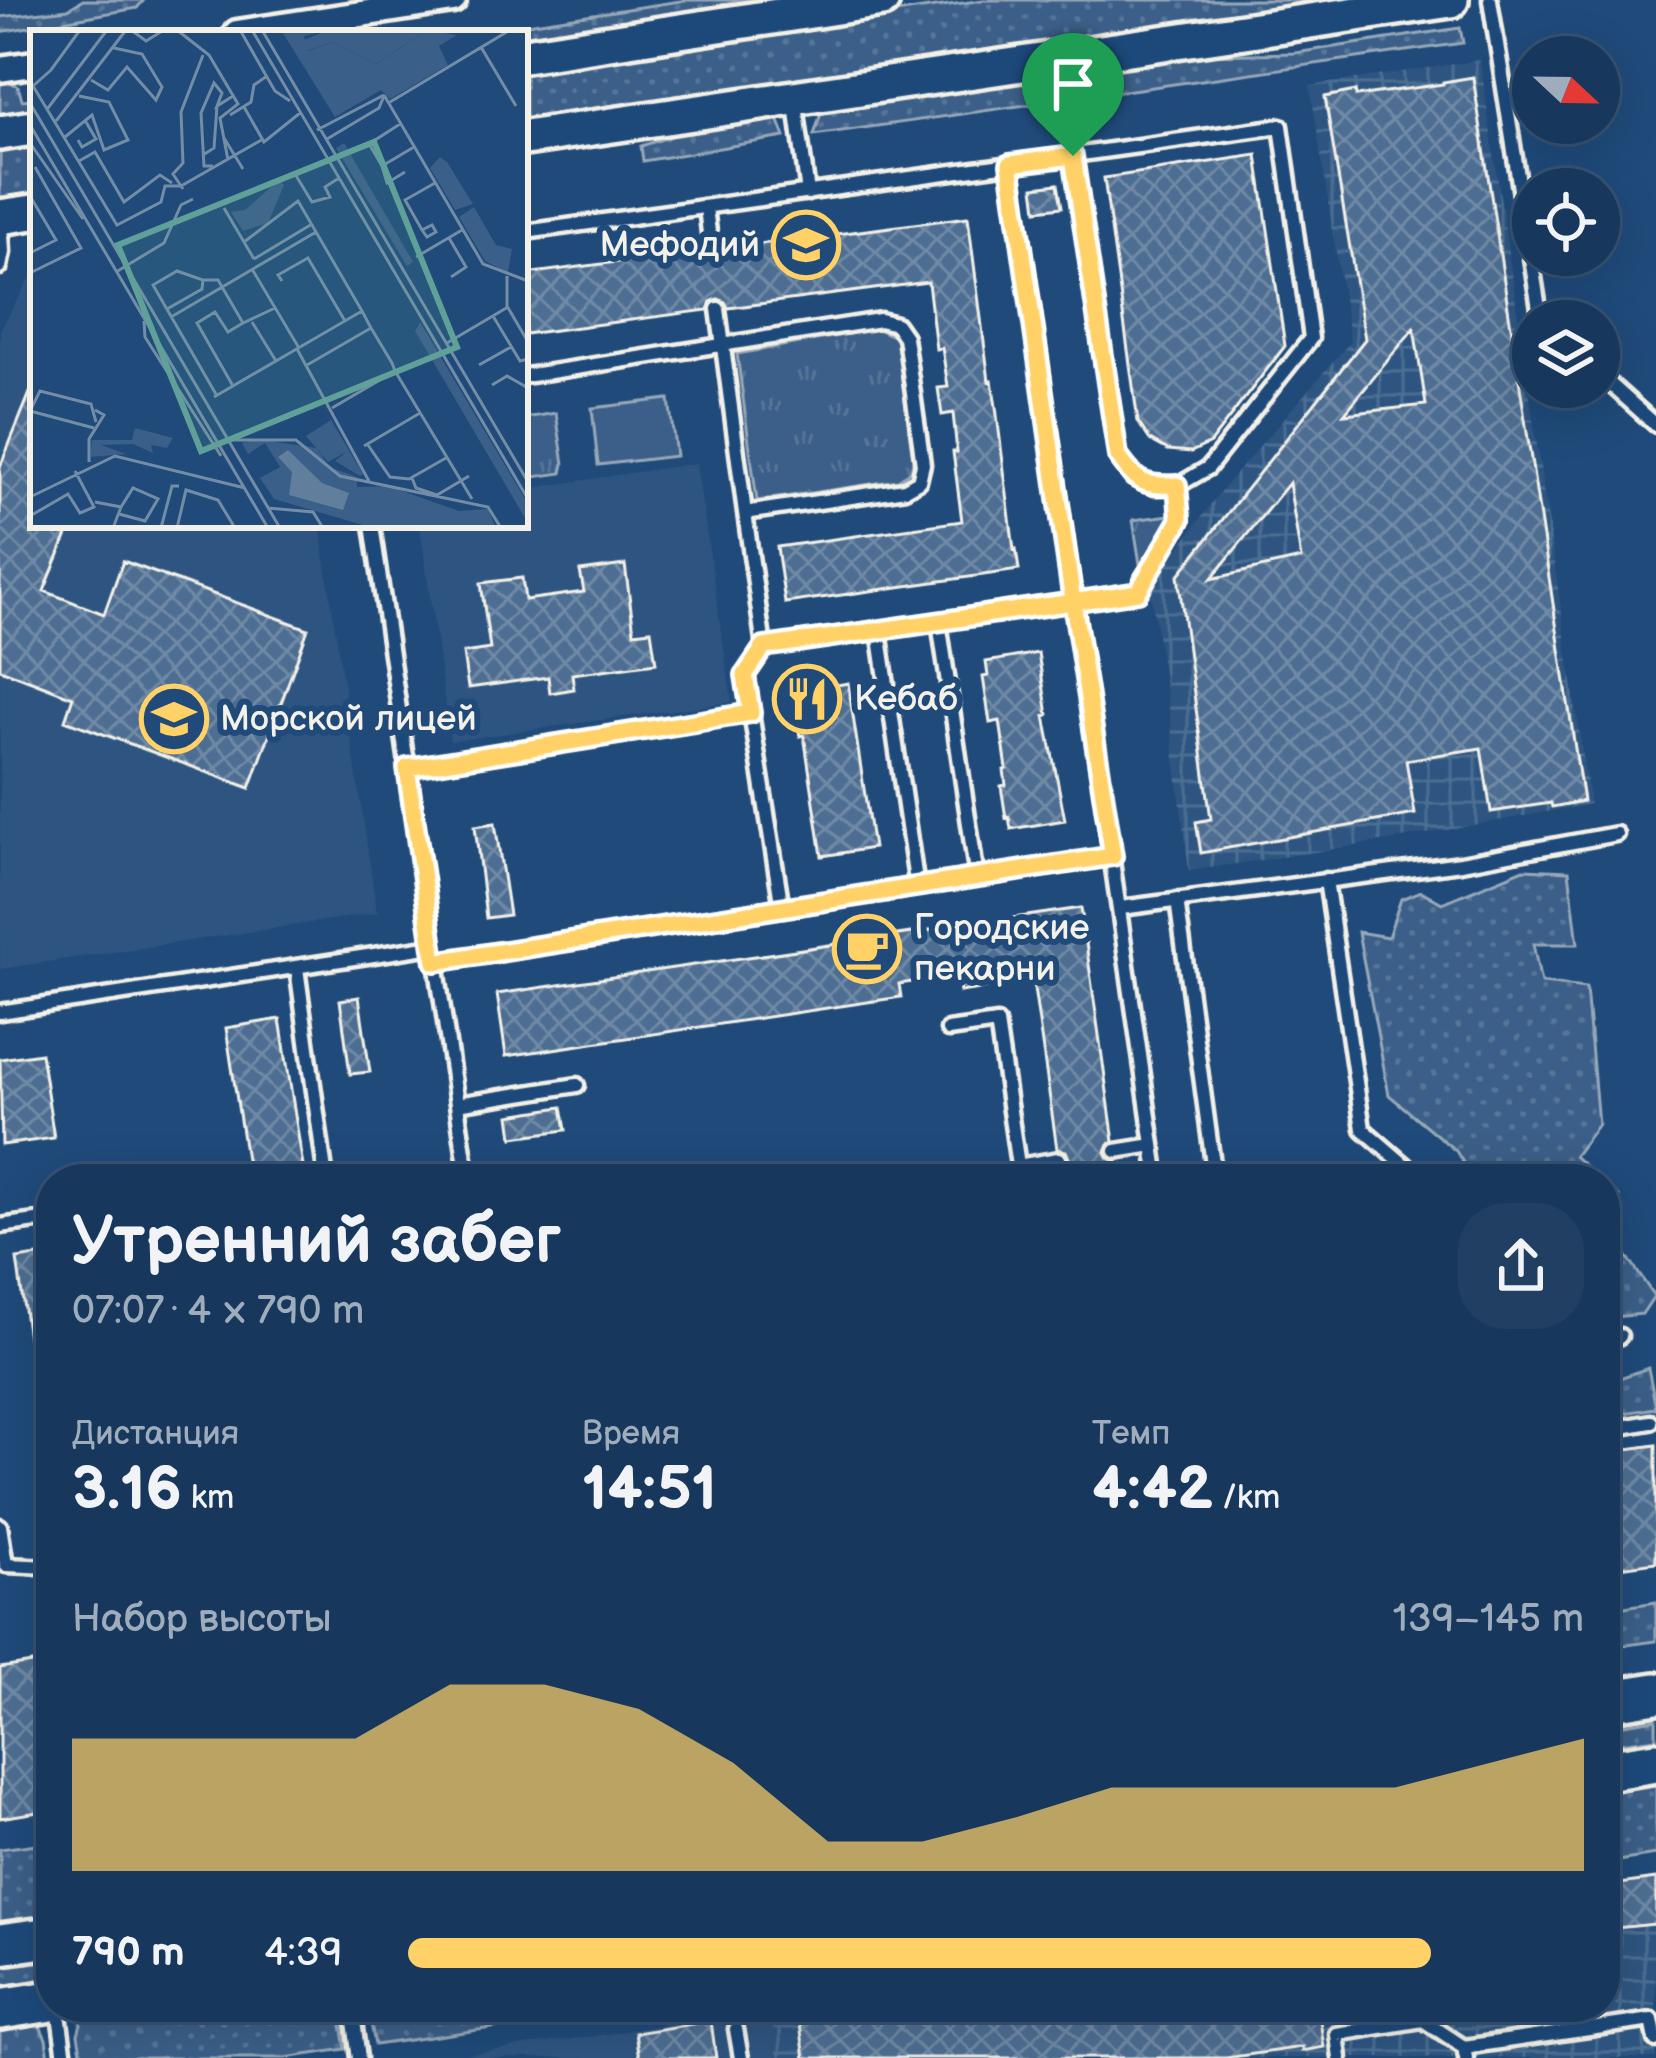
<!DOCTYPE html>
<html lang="ru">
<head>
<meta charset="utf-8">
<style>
	body { margin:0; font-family:"Balsamiq Sans",sans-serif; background:#203f62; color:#f1f3f6; height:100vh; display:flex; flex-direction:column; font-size:45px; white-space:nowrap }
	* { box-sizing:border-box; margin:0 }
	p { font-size:39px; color:#9eacbb }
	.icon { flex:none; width:66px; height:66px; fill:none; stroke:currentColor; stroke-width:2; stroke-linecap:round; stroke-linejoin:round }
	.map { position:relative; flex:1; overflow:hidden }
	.side { position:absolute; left:36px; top:1164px; width:1584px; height:858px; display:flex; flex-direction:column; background:#17385c; border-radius:48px; box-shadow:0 12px 48px #0002,0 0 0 3px #365272 }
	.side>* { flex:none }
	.needle { width:78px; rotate:112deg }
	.fabs { position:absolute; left:1512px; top:36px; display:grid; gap:24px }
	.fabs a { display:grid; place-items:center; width:108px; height:108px; border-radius:50%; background:#17385c; box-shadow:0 12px 48px #0002,0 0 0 3px #365272; font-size:60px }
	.pin { position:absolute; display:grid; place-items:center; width:102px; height:102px; color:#fff; margin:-123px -51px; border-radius:50% 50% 50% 0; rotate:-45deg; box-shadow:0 0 12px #0007 }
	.pin .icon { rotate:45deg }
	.round { display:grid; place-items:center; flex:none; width:126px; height:126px; border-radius:48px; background:#203f62 }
	.headline { display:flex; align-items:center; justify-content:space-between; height:204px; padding:0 36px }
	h1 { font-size:66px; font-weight:800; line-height:90px }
	.metrics { display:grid; grid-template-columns:repeat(3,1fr); gap:18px; height:204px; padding:12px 36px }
	.metrics div { display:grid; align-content:center }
	.metrics b { font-size:60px; font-weight:800 }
	.metrics small { font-size:33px; font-weight:400 }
	.metrics p { font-size:33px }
	.chart { height:336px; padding:24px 36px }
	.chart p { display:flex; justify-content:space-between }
	.chart svg { width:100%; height:216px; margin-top:12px; fill:#ffd166; opacity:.7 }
	ul { padding:0 36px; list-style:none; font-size:39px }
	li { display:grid; grid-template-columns:192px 144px 1fr; align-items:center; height:90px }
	li i { height:30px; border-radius:15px; background:#ffd166 }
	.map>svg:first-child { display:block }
</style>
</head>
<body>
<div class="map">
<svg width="1656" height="2058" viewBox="0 0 1656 2058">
	<defs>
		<pattern id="industrial-grid" width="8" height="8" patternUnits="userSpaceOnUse" patternTransform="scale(3)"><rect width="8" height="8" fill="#2d5581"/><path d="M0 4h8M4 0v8" fill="none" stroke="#4c6e93"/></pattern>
		<pattern id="grass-dots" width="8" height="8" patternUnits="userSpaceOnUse" patternTransform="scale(3)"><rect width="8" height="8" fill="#3a5f88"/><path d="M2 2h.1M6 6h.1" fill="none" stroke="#577699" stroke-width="1.8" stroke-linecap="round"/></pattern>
		<pattern id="park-tufts" width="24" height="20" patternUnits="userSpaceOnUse" patternTransform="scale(3)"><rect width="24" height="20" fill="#3a5f88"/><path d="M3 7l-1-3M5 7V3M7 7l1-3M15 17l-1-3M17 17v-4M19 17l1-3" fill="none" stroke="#577699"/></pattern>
		<pattern id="building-cross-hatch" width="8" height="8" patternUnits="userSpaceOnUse" patternTransform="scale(3)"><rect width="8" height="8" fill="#4d6e92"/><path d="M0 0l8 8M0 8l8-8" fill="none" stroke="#708aa6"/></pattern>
	</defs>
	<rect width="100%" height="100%" fill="#1f4a7a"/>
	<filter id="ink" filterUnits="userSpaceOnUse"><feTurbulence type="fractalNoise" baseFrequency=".00833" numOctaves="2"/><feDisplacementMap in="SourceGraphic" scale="24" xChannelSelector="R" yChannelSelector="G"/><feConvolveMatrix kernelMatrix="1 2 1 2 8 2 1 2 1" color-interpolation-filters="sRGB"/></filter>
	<g filter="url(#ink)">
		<path fill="#2d5581" d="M33,273V525H320L377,913L0,969V330Z
			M696,463L732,702L450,741L420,525H525V489Z
			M770,2008L777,2058H442L606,2034Z"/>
		<path fill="url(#industrial-grid)" d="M1480,60L1590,804L1387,841L1189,871L1169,711L1150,589L1218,494L1350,342L1310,86Z
			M1656,1879V2058H777L770,2008L775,2007H1605V1886Z"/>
		<path fill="url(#grass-dots)" stroke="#97a8b8" stroke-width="3" d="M83,0H144L137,8L0,32V17L68,9Z
			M687,0H768L769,3L525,38V33H466Z
			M983,0H1344L525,121V68Z
			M1460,28L1463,43L814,135L822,110L1206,55L1295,53Z
			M5,80L18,86L22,100L33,99V112L0,117V81Z
			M777,116L785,137L643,161L641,146L699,127Z
			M33,142V196L0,201V147Z
			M1524,869L1569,871L1578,944H1533L1541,983L1586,988L1598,1124L1574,1156L1599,1179H1473L1456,1151L1389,1095L1358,932L1388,937L1401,899L1421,891L1442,903Z
			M1605,1184L1619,1197L1615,1239L1654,1296L1642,1314L1605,1318Z
			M1648,1368L1656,1408L1605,1416V1383Z
			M1656,1602V1641L1605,1648V1610Z
			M1656,1719V1738L1605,1745V1727Z
			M1656,1784V1855L1605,1863V1792Z
			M51,1842V1915L0,1922V1849Z
			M51,1960V1978L0,1986V1967Z
			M166,2007H339L346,2049L285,2058H82L78,2034L82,2020Z
			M368,2007H523L526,2023L375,2045Z
			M39,2024L46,2039L49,2058H0V2030Z"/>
		<path fill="url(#park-tufts)" stroke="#97a8b8" stroke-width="3" d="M877,329L895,337L899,346L913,460L911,471L898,480L757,501L737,354Z
			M556,413L564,464L562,473L534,477L526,472L525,418Z
			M1177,514V520L1140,564L1133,520Z"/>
		<path fill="#3a5f88" stroke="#97a8b8" stroke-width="3" d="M669,399L676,456L598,465L592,408Z"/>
		<path fill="url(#building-cross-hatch)" stroke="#f4f1e8" stroke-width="3" fill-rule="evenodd" d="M1473,77L1583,801L1552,807L1551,803L1491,812L1481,748L1406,760L1415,814L1201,853L1196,822L1211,819L1178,576L1365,339L1325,97L1355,91L1356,96L1443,84V82ZM1414,328L1426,405L1344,414ZM1289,483L1301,559L1211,579Z
			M1257,155L1285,346L1210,443L1191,452L1168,450L1150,440L1138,422L1104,178Z
			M1058,184L1062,207L1037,210L1034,187Z
			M968,217L989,381L992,380L996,407L1014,550L1016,549L1019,570L785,603L777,547L962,521L953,452H957L953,413L942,415L938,388L948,387L942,348L936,349L928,282L728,308L725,302L718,299L711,302L708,310L525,334V274L701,251L706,259L713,260L720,255L721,249Z
			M32,388L33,525H71L44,591L104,614L123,561L308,629L250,788L65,720L73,697L0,669V467Z
			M625,565L634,632L651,630L656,663L572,674L574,689L550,693L548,677L468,688L463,653L490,649L481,583L522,578L525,600L584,592L580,571Z
			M1038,653L1048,715L1045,716L1065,820L1011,829L1009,817L1006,818L1001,786L1006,785L1004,770L1007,769L1000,721L990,723L983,677L988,676L986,662Z
			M848,683L873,848L822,856L804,735L800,736L792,693Z
			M495,823L509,915L486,918L475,826Z
			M1081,908L1114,1141L1109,1144L1106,1152L1109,1158L1117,1161L1119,1179H1062L1060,1169L1066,1166L1069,1158L1066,1151L1057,1149L1033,981L960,992L958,975L899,984L901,997L506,1056L497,994Z
			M359,997L370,1072L350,1074L340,1000Z
			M280,1019L305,1179H249L226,1028Z
			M41,1053L54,1138L2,1145L0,1059Z
			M562,1107L566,1130L513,1137L510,1115Z
			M51,1254V1417H39L17,1259Z
			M1656,1445V1562L1605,1569V1452Z
			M51,1660V1810L0,1818V1668Z
			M1656,1879V1924L1605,1929V1886Z
			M846,2007H1318L1324,2047L1302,2051V2047L1226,2058H805L799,2018L847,2011Z
			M711,2021L716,2058H639L635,2033Z"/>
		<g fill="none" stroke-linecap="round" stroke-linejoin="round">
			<defs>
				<path id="service" d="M1490,0L1541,321
					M795,98L808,193
					M1011,164C1060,503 1109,841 1158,1179
					M706,207L711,250
					M525,232L1281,126L1311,338L1208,468L1177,486L1155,487L1133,478L1118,456L1073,156
					M0,267L3,252L1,218
					M718,309L745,513
					M1599,374L1656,425
					M525,376L880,320L896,324L905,337L923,464L919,481L905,489L745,513L764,647
					M372,525L468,1179
					M939,622L977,878
					M879,631L917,887
					M407,768L751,713
					M1326,880L1363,1129L1421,1179
					M1177,900L1215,1179
					M782,908L745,675L764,647L1138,592L1143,578L1181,520L1177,486
					M1121,908L1461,863L1616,834
					M435,962L1113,857
					M297,968L326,1179
					M0,1012L433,946
					M948,1030L997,1023L1020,1179
					M457,1104L577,1085
					M1116,1151L1153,1145
					M1018,1166L1059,1159
					M0,1226L51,1219
					M1605,1340L1620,1336
					M1605,1430L1651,1422
					M0,1526L6,1565L51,1567
					M58,2007L65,2058
					M352,2007L359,2058
					M736,2029L741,2058
					M1340,2058L1337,2034L1423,2020L1464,2047
					M1466,2058L1464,2047L1652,2020L1656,2040"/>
				<path id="minor" d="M237,33L453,0
					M0,69L33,64"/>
				<path id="tertiary" d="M525,55L882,0
					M0,133L33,128
					M525,138L1451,0
					M0,217L33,212"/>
				<path id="primary" d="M1605,1701L1656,1693
					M1605,1770L1656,1762
					M0,1944L51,1937
					M0,2009L51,2001"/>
			</defs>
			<use href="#service" stroke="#f4f1e8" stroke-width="21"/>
			<use href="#minor" stroke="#f4f1e8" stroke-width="33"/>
			<use href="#tertiary" stroke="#f4f1e8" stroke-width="42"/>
			<use href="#primary" stroke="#f4f1e8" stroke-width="48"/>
			<use href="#service" stroke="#1f4a7a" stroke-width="12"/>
			<use href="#minor" stroke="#1f4a7a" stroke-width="24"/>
			<use href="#tertiary" stroke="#1f4a7a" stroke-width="33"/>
			<use href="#primary" stroke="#1f4a7a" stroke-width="39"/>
		</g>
	</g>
	<g fill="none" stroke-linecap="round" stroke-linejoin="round" filter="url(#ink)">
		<defs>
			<path id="route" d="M1073,156L1010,164L1073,602L764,647L745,675L751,713L407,768L435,962L1113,856L1073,602L1138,592L1180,520L1177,485C1144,487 1136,482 1118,456L1073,156"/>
		</defs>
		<use href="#route" stroke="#fff" stroke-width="24"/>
		<use href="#route" stroke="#ffd166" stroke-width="15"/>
	</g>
	<defs>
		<symbol id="school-ring" viewBox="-11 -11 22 22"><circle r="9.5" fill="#1f4a7a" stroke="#ffd166" stroke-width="1.5"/><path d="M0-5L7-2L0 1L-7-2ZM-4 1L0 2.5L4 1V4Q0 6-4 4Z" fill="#ffd166"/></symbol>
		<symbol id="restaurant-ring" viewBox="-11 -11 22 22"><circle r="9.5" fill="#1f4a7a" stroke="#ffd166" stroke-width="1.5"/><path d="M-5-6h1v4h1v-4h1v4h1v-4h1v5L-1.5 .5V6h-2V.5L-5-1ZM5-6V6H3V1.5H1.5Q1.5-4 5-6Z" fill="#ffd166"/></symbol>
		<symbol id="university-ring" viewBox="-11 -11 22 22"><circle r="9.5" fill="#1f4a7a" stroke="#ffd166" stroke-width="1.5"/><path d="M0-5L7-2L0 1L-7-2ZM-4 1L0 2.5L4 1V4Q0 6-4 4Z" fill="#ffd166"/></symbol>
		<symbol id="cafe-ring" viewBox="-11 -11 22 22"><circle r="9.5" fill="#1f4a7a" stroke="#ffd166" stroke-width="1.5"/><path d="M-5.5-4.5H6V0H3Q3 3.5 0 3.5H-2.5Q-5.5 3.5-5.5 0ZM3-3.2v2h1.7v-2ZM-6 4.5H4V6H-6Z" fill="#ffd166"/></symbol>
	</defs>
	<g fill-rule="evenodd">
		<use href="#school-ring" x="768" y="207" width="76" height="76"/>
		<use href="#restaurant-ring" x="769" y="661" width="76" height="76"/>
		<use href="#university-ring" x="136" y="681" width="76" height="76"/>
		<use href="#cafe-ring" x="829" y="911" width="76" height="76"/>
	</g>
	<g text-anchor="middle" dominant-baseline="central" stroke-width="12" stroke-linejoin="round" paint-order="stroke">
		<g font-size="36" fill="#f4f1e8" stroke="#1f4a7a" text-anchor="start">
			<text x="760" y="245" text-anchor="end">Мефодий</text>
			<text x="854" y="699">Кебаб</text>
			<text x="220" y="719">Морской лицей</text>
			<text x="914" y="928">Городские<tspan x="914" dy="41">пекарни</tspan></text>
		</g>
	</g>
	<g transform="translate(30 30)">
		<rect width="498" height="498" fill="#1f4a7a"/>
		<path d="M251,0H299L274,6L278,21L302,12L346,34L397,0L427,5L409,16L418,35L360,69L351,60L305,87ZM314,113L383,232L377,236L306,118ZM410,127L417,132L443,174L425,180L400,138ZM249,150L254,155L238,193L213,201L201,182L215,180ZM444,177L466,215L482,219L478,243L455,231L429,187ZM390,292L498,474V493L385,301ZM105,398L143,408L137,418L121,415L123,423L103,414L71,415L96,424L60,427L62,410H102ZM226,409L287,418L299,437L327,447V457L358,456L429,481L458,479L466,498H343L244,469L230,448L250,437L235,413L218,424L212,413Z" fill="#3a5f88"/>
		<path d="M299,0H397L346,34L302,12L277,21L271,11ZM298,33L323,43L330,53L299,60L285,54Z" fill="#3a5f88"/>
		<path d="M301,390L333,444L330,446L305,431L316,422L298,432L276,406Z" fill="#3a5f88"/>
		<path d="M258,420L292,453L319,463L313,480L259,465L262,442L248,427Z" fill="#627e9d"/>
		<path fill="none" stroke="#748da6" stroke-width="3" d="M101,0L116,11L134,0M147,0L179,25L208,74L190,88L198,130M210,0L245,61L260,71M222,0L498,469M232,0L498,452M451,17L486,76M61,50L78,60L97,37L126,70L132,57L112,24L84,18M0,51L3,56L21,40L50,0M3,56L87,195L131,172L135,156H151L233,109M354,65L453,234L498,251M360,72L480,0M0,73L250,498M214,77L234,112L270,83M18,78L77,0M200,85L221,72L224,55L237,46M26,91L96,0M370,94L339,114L352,136L384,117M0,95L238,498M287,100L354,65M35,107L62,85L74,120L98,110L79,72L49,66M194,108L213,139M297,109L349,78L354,66M48,110L52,117L66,109L56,92M0,113L53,189M173,125L184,118L187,76M49,131L65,122L94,172L130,145L142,153M183,136H174L171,83L184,53L192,63L187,76L203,66M352,136L357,153L375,142M265,144L282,172L300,167L295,157L309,148M153,159L143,144L153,133L151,82L173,25M0,166L26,210L0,223M194,178L224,229M392,200L402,195L406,202L397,207L392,200L375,170L405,153M419,208L436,237L421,247M214,212L268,171L332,281M386,227L432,200M224,229L282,194M222,239L269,318M86,242L134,213L151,175L163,169M0,243L51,218L5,137M477,246V276L498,312M173,250H188L213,293L245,278M252,251L248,245L278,228L315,291M137,279L172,259L173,250L147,241L123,255L187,366M463,286L490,331L498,329M141,287L286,202M114,291L115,307L191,426M222,292L246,331M417,313L478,277M267,319L340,453M277,335L341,298L362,333L365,341L302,378M449,335L481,317M365,341L442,469M462,355L477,346L498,358M203,356L167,293L185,282L198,302L213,293M184,367L332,281L341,298M0,381L10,361L61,374L66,392M0,381L64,398M198,410H266L310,446L458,477L471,498M338,415L360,447L379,449L416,428M334,416L390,383M59,432V409L74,385L65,380M382,448L386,458L407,465L439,446M0,467L85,426L215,458M65,472L91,477L83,498M238,478L283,482L293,498M89,484L115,491L128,469L103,458L91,477M0,486L38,464L50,483L64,477L45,441M131,498L142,456H149M147,498L156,460L188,470L205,498"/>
		<path fill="#5fa199" fill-opacity="0.15" stroke="#5fa199" stroke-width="6" d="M344,112L427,317L171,421L88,215Z"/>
		<rect width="498" height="498" fill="none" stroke="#f4f1e8" stroke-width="6"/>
	</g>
</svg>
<div class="fabs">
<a><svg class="needle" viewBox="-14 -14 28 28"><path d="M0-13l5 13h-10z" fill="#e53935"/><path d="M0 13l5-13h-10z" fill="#9eacbb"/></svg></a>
<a><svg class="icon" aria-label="locate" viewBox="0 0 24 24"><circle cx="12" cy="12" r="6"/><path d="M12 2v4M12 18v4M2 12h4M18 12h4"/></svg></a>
<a><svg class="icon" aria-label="layers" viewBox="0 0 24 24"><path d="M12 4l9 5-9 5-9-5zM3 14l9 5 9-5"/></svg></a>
</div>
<div class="pin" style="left:1073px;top:156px;background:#1e9e55"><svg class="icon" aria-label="arrive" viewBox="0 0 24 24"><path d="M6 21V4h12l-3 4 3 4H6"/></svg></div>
<section class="side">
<div class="headline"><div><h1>Утренний забег</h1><p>07:07 · 4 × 790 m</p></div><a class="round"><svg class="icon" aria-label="share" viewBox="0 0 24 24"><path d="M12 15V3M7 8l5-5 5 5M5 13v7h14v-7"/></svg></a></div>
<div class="metrics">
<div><p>Дистанция</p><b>3.16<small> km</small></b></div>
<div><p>Время</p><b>14:51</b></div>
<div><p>Темп</p><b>4:42<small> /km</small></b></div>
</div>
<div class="chart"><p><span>Набор высоты</span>139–145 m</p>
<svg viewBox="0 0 160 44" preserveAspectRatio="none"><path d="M0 44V17L10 17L20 17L30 17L40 6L50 6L60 11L70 22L80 38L90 38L100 33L110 27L120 27L130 27L140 27L150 22L160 17V44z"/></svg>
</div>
<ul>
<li><b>790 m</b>4:39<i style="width:87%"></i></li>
</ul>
</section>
</div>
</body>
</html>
